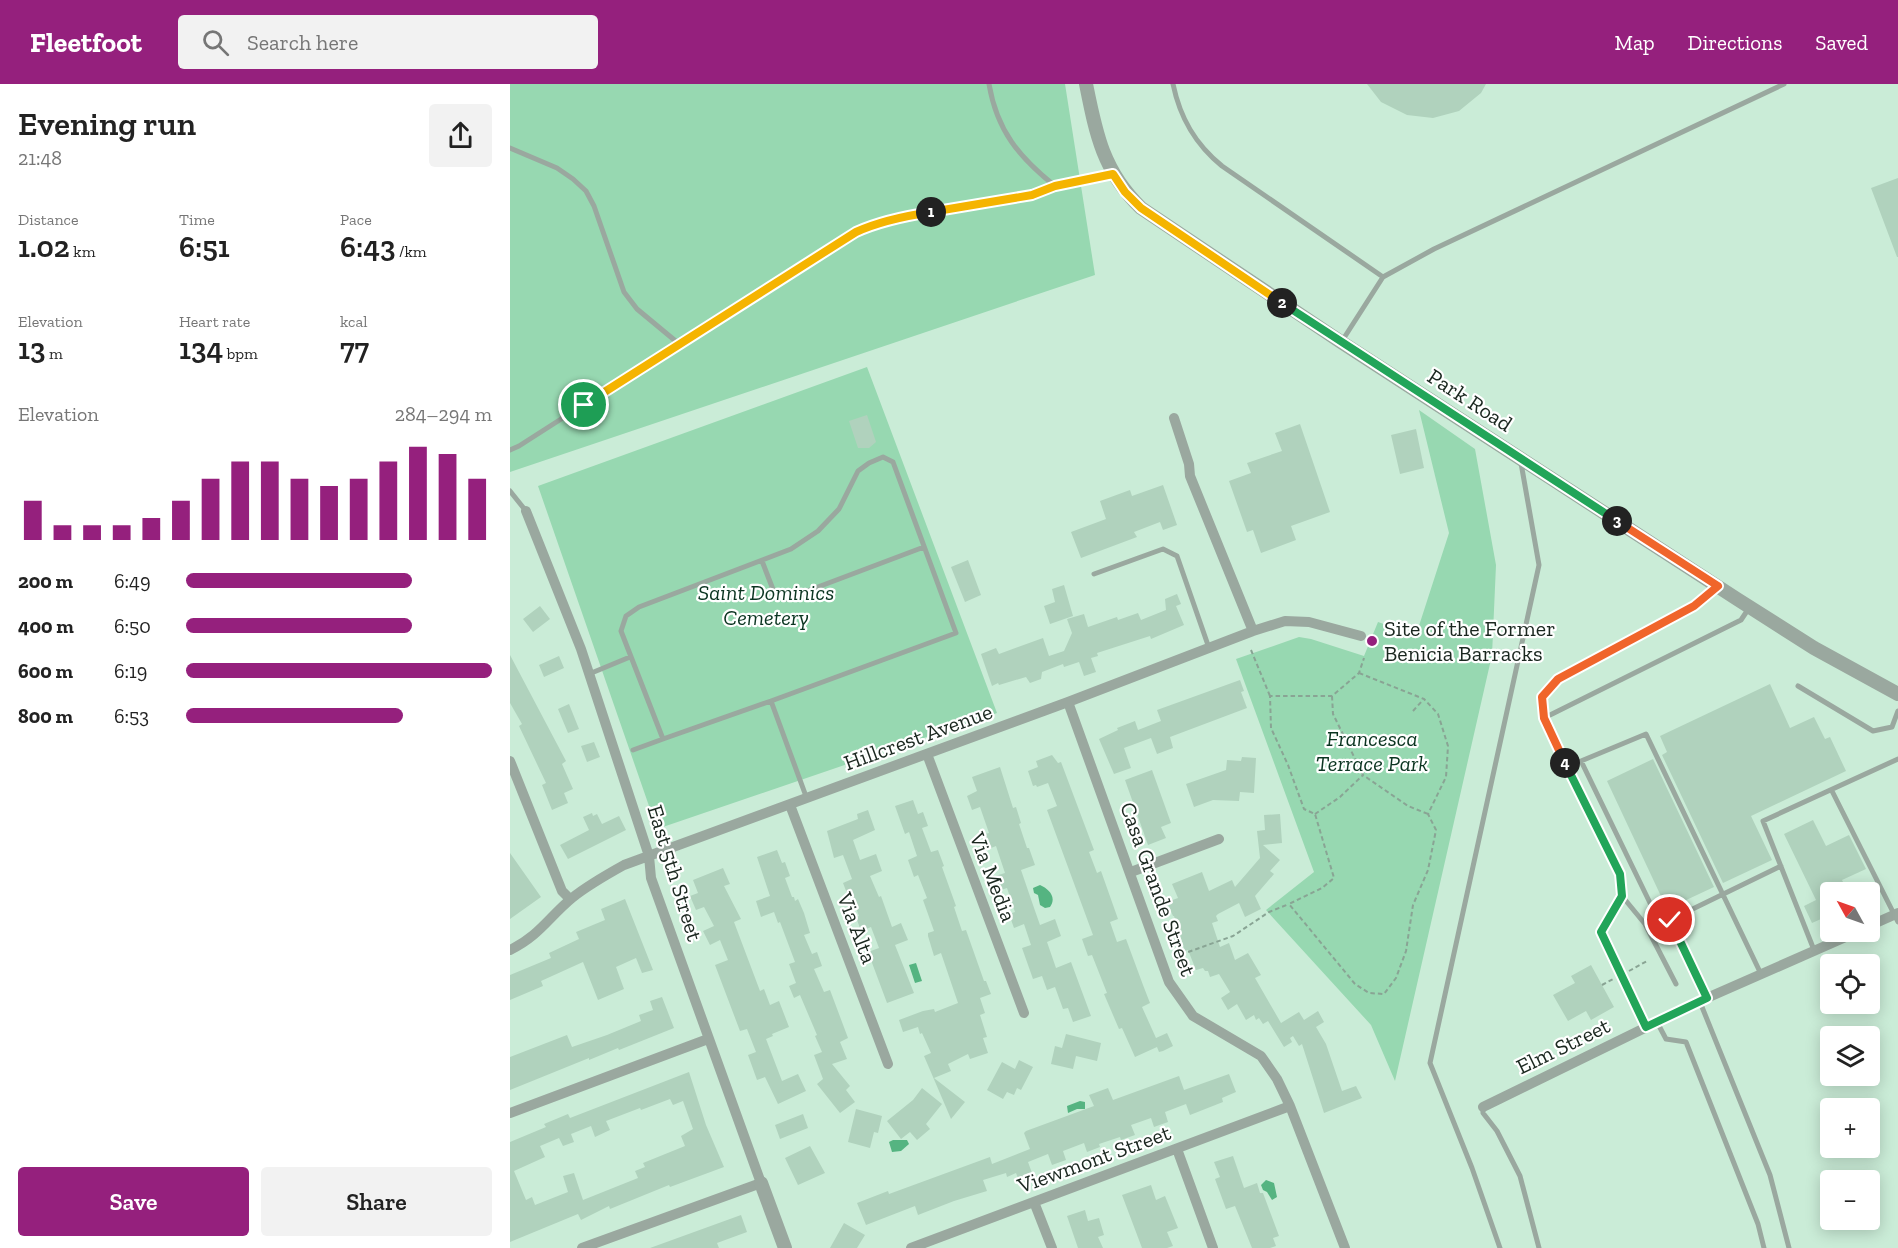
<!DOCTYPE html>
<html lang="en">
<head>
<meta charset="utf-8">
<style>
	body { margin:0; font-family:"Zilla Slab",serif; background:#f2f2f2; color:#222; height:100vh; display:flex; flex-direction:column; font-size:22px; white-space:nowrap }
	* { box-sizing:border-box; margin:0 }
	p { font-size:20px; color:#767676 }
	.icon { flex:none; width:33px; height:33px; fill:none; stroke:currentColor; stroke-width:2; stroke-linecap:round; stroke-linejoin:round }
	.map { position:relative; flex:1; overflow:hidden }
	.details { display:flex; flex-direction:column; background:#fff; width:510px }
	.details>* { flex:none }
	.needle { width:39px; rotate:310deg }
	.fabs { position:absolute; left:1310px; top:798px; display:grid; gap:12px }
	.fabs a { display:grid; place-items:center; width:60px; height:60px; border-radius:6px; background:#fff; box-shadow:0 3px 15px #0003; font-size:30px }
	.pin { position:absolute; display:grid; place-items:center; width:51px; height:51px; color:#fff; margin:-26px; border:3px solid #fff; border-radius:50%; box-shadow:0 2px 6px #0007 }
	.km { position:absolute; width:30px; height:30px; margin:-15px; border-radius:50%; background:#222; color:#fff; font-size:16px; line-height:30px; text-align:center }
	.round { display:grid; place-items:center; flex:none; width:63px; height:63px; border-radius:6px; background:#f2f2f2 }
	.head { display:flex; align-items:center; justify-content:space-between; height:102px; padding:0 18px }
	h1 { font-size:33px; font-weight:600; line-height:45px }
	.figures { display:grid; grid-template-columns:repeat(3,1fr); gap:9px; height:102px; padding:6px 18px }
	.figures div { display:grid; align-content:center }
	.figures b { font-size:30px; font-weight:600 }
	.figures small { font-size:16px; font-weight:400 }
	.figures p { font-size:16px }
	.chart { height:168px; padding:12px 18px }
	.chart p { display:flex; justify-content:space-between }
	.chart svg { width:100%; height:108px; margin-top:6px; stroke:#95207d; stroke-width:6 }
	.primary-button { display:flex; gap:12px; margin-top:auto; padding:12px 18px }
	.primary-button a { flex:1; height:69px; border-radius:6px; background:#95207d; color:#fff; font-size:24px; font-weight:600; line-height:69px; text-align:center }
	.primary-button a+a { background:#f2f2f2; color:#222 }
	ul { padding:0 18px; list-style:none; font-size:20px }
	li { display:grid; grid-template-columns:96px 72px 1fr; align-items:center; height:45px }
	li i { height:15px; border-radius:8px; background:#95207d }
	header { display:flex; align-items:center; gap:36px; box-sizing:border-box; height:84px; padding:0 30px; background:#95207d; color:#fff }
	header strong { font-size:28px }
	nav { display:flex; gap:33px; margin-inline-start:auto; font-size:21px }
	.search { width:420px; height:54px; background:#f2f2f2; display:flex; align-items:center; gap:15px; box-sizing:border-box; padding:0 21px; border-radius:6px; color:#767676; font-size:22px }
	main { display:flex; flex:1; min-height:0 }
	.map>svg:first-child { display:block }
</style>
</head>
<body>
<header>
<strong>Fleetfoot</strong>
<div class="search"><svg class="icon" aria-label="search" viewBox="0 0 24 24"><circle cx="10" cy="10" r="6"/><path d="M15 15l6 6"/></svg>Search here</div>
<nav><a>Map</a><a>Directions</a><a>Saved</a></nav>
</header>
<main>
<section class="details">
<div class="head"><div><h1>Evening run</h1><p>21:48</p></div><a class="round"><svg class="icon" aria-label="share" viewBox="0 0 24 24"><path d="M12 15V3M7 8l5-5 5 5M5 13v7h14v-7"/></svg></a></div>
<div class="figures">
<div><p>Distance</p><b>1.02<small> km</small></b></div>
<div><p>Time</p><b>6:51</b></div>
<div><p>Pace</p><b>6:43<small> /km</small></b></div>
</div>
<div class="figures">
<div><p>Elevation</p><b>13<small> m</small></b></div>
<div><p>Heart rate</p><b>134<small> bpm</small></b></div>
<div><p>kcal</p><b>77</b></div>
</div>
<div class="chart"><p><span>Elevation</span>284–294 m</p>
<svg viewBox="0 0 160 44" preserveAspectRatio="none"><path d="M5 44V28M15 44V38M25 44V38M35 44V38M45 44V35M55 44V28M65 44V19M75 44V12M85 44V12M95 44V19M105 44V22M115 44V19M125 44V12M135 44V6M145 44V9M155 44V19"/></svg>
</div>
<ul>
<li><b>200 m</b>6:49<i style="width:74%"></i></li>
<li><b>400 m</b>6:50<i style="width:74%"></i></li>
<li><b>600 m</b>6:19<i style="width:100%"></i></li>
<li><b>800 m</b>6:53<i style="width:71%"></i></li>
</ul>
<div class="primary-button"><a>Save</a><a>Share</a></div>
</section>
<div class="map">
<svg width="1388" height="1164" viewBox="0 0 1388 1164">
	<rect width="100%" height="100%" fill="#caecd7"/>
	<path fill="#97d8b1" d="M0,0H555L585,191L0,388Z
		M357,283L487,629L147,745L28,402Z
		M909,326L965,365L986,481L982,571L885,997L861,941L756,826L804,788L726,575L789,553L801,555L854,572L868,538L906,551L939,449Z"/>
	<path fill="#55b481" d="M530,801C539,805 547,813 540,823L535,824L530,821L528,811L524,809L523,804Z
		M406,879L412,897L405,899L399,881Z
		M570,1017L575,1018V1025H567L558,1029L557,1022Z
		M383,1056H397L399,1060L391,1067L382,1068L379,1058Z
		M756,1096L764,1099L767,1113L762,1116L757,1108L753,1106L751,1101Z"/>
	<path fill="#b0d2bd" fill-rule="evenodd" d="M857,0H976L971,9L949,27L923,34L897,31L871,18Z
		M1388,94V173H1387L1361,104Z
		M357,331L366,358L359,364H348L339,337Z
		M790,340L820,428L781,442L786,456L751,469L743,446L737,448L719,397L741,389L737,379L772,367L765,349Z
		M906,345L914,384L890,390L881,351Z
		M653,401L667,441L653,446L650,438L624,448L627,453L571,474L561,448L596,435L590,417L620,406L622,412Z
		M458,476L471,511L455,518L441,483Z
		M554,501L563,532L540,540L534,522L545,518L542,505Z
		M667,510L671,520L666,522L674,541L641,555L640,552L587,569L588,572L581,574L586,588L574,592L569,578L554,583L553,580L532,588L531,595L520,599L516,593L489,601L488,599L482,602L471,570L486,564L489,570L533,554L539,572L554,567L562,549L557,535L574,530L578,543L607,533L608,536L628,529L631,536L656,526L655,515Z
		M30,522L40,535L23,548L13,535Z
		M0,571L56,677L52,680L63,705L54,709L58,719L42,726L32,701L36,699L9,642L12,640L0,619Z
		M49,572L54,584L34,593L29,581Z
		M730,596L734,607L731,608L737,624L660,653L663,664L647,670L641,654L614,664L621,684L604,690L589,655L608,646L607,644L625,637L628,646L651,637L647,626Z
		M1260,600L1280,644L1304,633L1315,655L1320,653L1336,687L1241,732L1262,776L1213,799L1152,671L1157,668L1150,652Z
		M59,620L69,645L58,649L48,625Z
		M84,658L90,673L77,678L71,662Z
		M542,671L548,679L551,678L584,766L579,768L587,789L591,787L608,835L600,838L607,858L616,855L633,901L640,919L632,923L646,954L657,949L663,962L653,967L649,968L647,963L625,973L612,944L609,945L594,910L597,909L582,871L578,872L572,855L583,851L537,726L547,722L538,699L527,703L526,701L523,702L518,687L528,683L526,677Z
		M732,673L746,674L744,709L730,708L729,717L703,716L684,723L676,700L716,686L717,676L731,677Z
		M1143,675L1204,803L1157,825L1097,697Z
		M490,683L503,724L506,723L511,739L509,740L517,764H519L525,781L511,786L523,821L530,841L545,835L551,852L537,858L546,884L561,878L581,932L563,938L558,924L553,925L545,903L537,906L532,892L523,895L512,864L521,861L514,840L504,844L499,830L505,828L497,804L491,806L485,792L495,789L486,762L476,766L471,751L479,749L470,723L462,726L457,712L467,707L462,693Z
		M642,686L661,739L651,743L656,754L638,761L615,696Z
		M403,716L408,730L413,728L418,742L412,744L421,768L428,766L434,782L432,783L446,822L444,823L452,847L456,846L474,897H476L481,910L470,914L475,929L470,931L477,953L473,954L478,969L460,975L458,970L438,980L441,987L424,994L455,1018L441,1035L414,972L421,969L412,949L410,950L408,943L393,948L389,936L413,927L424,925L425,928L448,919L431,869L424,872L418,852V849L424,847L413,816L417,814L408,791L404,793L398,776L407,772L399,748L395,750L385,722Z
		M358,726L365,746L343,756L350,776L366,770L372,787L360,792L369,813L371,812L382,843L391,839L398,856L385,861L404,909L377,919L358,868L369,864L361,843L351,847L346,833L349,832L341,811L338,812L333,799L342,795L333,771L324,774L317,747L348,735L347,730Z
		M82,729L83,732L87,730L92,740L109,732L116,746L58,775L50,761L79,746L73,733Z
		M770,730L772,759L753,761L770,776L760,787L764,790L745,812L751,825L735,833L729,819L708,830L706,832L708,837L702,839L710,863L719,859L725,876L738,869L751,891L745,894L771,939L789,928L794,936L808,927L814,938L806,943L816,960L832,1007L846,1002L852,1014L814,1029L792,960L789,962L783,952L780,954L782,958L774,963L758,937L753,940L749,934L746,936L744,931L736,936L727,920L718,926L711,914L720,908L709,890L700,893L698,887H695L693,884L686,886L678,866L675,867L664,832H663L657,818L668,814L662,800L692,788L699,807L722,796L725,803L750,774L747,747L755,746L754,731Z
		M1303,736L1316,762L1339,751L1356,785L1332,796L1338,808H1320V831L1302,839L1294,822L1306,816L1274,750Z
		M267,766L272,779L275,778L280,792L275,794L282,813H284L285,817L288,815L294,829L300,849L294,851L302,870L307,868L312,882L304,885L314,908L320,906L338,954L330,958L337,975L322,980L340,1002L336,1006L345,1018L330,1029L307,1000L313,995L304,971L312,968L305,952L307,951L290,911L284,914L279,902L286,899L279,880L285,878L270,838L268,839L264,828L251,833L246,817L260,812L247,773Z
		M0,769L31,813L0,835Z
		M213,784L220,800L214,802L231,835L224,838L250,907L254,905L260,921L269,917L279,943L262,950L263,952L256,955L272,997L288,990L296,1007L268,1020L255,993L247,996L238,971L246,968L237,945L230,947L205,881L218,876L210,856L200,861L193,847L204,842L194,823L186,826L180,812L188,809L183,796Z
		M115,815L143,886L132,889L126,874L106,883L114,905L88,916L73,878L31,897L33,902L0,916V891L41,874L39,869L69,855L66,848L95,836L91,825Z
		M1081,881L1104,923L1081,936L1076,927L1058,937L1043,911L1065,899L1061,892Z
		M152,913L164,944L109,966L108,964L79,976V974L0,1006V973L57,951L62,963L97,951L131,937L129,931L143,926L140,917Z
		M556,950L591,959L587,977L566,972L563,985L541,980L545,962L552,964Z
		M509,976L523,983L511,1006L507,1004L504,1011L497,1008L493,1015L477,1006L492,978L505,985Z
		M179,988L196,1041L214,1083L160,1103L159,1101L100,1125L99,1122L71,1136L68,1130L0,1158V1058L36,1043L34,1040L58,1030L60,1034ZM160,1015L163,1021L173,1017L183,1045L171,1052L175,1062L133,1079L135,1083L125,1087L128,1094L73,1116L64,1089L53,1092L58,1108L25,1121L22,1113L16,1116L4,1087L35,1073L30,1062L49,1054L53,1062L64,1058L61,1050L81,1042L85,1053L100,1046L96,1037L130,1024L131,1026Z
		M719,990L726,1008L712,1014L713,1018L680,1031L676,1020L655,1028L658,1038L644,1043L641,1034L621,1041L625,1051L611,1056L610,1053L589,1060L590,1063L577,1068L574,1059L553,1067L556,1076L542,1081L538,1070L518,1078L522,1089L508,1094L506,1089L497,1093L496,1089L473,1096L477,1107L444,1117L408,1131L405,1122L356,1141L347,1119L378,1107L379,1110L480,1073L482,1080L520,1065L514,1049L516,1047L584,1022L579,1011L598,1004L603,1016L669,992L674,1006Z
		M412,1004L432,1020L416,1040L420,1045L407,1056L400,1048L391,1055L377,1037L403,1016Z
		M346,1025L372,1032L368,1049L364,1048L360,1064L338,1058Z
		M293,1030L298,1044L270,1055L265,1041Z
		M300,1062L315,1089L288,1101L275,1074Z
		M723,1072L734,1104L747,1099L750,1109H753L769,1152L763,1154L766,1162L760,1164H742L725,1122L716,1125L705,1095L710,1093L704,1078Z
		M641,1101L646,1116L655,1112L668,1144L657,1148L663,1162L657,1164H632L612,1111Z
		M575,1126L578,1137L589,1134L594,1151L588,1153L593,1164H568L557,1132Z
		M231,1131L237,1148L207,1159L209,1164H140Z
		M334,1139L355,1151L347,1164H320Z"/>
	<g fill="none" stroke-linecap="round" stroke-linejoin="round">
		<path stroke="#89a494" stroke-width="2" stroke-dasharray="4.5 3" stroke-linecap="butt" d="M741,566L760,612
			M849,589L914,615L928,630L938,662L936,693L918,730L926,746L918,786L903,821L896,867L886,894L874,910L859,909L845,900L779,820L812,804L824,794L805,730L794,725L778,681L761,644L760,612H822L849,589L854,574
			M822,612L823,630L853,691L898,722L918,730
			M903,627L913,616
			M805,730L830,713L853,691
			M664,873L723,852L759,828L779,820
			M1119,887L1137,877
			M1092,901L1103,895"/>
		<path stroke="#9aa89f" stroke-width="5" d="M479,0C487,47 509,73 545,102
			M663,0C670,34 685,60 712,82L873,193
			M0,64L47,84L63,95L76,107L84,122L114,208L127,225L168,259
			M832,257L873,193L924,165L1274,0
			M0,366L9,362L315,166L361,141L380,136L497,116L522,111L545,102L603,90
			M0,407L16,427
			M252,477L264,508L276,515L414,463
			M584,490L653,465L667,472L699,564
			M79,590L120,573
			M1288,602L1363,647L1382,643L1388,627
			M261,617L153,655L111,547L116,532L129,523L281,465L308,447L329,425L348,387L359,379L373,373L383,378L446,549L261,617L297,715
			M1034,634L1032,613L1048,595L1184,523L1206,504
			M123,666L153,655
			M1322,707L1388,838
			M1112,812L1135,840L1166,900
			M1160,836L1271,782
			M1304,866L1253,737L1388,675
			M1197,914L1160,836L1142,823L1071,677L1136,650L1251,890
			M1190,918L1260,1091L1279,1164
			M1147,938L1156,955L1176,958L1248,1140L1254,1164
			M1136,943L1091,848L1112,812L1110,790L1034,634L1231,536L1239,524
			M973,1023V1029L987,1047L1010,1092L1029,1164
			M990,1164L962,1084L920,979L1029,481L1011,379"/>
		<path stroke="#9aa89f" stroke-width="10" d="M664,334L679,380L680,392L743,547
			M16,427L71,565L139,772L141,794L251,1099L72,1164
			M558,618L659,898L683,932L751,972L767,995L780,1022L835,1164
			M417,670L514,929
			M0,677L52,807L60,815
			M280,721L378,980
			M621,788L709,755
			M1359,842L1388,829
			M0,866C29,852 39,833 62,814C78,801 96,791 114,781L558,618L743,547L775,537L799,538L851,552
			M973,1023L1190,917L1347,848
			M0,1029L198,955
			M667,1065L703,1164
			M524,1118L542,1164
			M401,1164L780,1022"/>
		<path stroke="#9aa89f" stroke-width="14" d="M576,0C586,50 593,87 631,124L831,258L1227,515L1304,564L1388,610
			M251,1099L275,1164"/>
	</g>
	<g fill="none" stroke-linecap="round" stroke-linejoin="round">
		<defs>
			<path id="split-1" d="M74,321L346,148C370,137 395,132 421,128"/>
			<path id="split-2" d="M421,128L522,111L545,102L603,90L615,108L631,124L772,219"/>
			<path id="split-3" d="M772,219L1107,437"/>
			<path id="split-4" d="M1055,679L1034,634L1032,613L1048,595L1184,522L1208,502L1107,437"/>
			<path id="split-5" d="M1055,679L1110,790L1112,812L1091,848L1136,943L1197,914L1160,836"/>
		</defs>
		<use href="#split-1" stroke="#fff" stroke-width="12"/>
		<use href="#split-2" stroke="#fff" stroke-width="12"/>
		<use href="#split-3" stroke="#fff" stroke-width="12"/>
		<use href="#split-4" stroke="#fff" stroke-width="12"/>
		<use href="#split-5" stroke="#fff" stroke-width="12"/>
		<use href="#split-1" stroke="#f5b400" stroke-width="8"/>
		<use href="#split-2" stroke="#f5b400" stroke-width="8"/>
		<use href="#split-3" stroke="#22a559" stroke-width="8"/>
		<use href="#split-4" stroke="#f0652b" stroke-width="8"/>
		<use href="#split-5" stroke="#22a559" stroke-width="8"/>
	</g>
	<circle fill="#95207d" stroke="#fff" stroke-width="2" cx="862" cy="557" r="6"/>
	<g text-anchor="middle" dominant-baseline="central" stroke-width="4.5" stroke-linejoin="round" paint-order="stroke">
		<g font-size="22" fill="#1a271f" stroke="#fff">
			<text transform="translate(960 316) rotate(33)">Park Road</text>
			<text transform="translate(408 653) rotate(-20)">Hillcrest Avenue</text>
			<text transform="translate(165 789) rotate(73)">East 5th Street</text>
			<text transform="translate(483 793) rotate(69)">Via Media</text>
			<text transform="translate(648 805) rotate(70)">Casa Grande Street</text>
			<text transform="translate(347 844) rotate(69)">Via Alta</text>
			<text transform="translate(1053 962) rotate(-26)">Elm Street</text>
			<text transform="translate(584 1075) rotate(-20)">Viewmont Street</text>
		</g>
		<g font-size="22" font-style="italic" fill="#0b3521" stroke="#fff">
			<text x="256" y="508">Saint Dominics<tspan x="256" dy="25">Cemetery</tspan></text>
			<text x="862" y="654">Francesca<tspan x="862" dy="25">Terrace Park</tspan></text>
		</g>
		<g font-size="22" fill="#1a271f" stroke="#fff" text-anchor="start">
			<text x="874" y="544">Site of the Former<tspan x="874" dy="25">Benicia Barracks</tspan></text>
		</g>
	</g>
</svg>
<div class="fabs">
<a><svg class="needle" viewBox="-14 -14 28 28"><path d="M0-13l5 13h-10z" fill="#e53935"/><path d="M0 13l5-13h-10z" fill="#767676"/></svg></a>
<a><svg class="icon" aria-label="locate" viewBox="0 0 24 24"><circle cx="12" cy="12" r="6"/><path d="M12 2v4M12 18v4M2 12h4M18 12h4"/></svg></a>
<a><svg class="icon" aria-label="layers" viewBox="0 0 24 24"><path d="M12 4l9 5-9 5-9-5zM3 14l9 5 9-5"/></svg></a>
<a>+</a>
<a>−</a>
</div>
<div class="pin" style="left:74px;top:321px;background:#1e9e55"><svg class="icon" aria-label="arrive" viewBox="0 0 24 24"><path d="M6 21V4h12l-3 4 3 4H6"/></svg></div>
<div class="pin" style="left:1160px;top:836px;background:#d93025"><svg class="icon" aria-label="check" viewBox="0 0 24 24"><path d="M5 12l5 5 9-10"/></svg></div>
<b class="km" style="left:421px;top:128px">1</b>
<b class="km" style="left:772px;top:219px">2</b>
<b class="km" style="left:1107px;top:437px">3</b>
<b class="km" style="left:1055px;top:679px">4</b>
</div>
</main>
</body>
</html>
